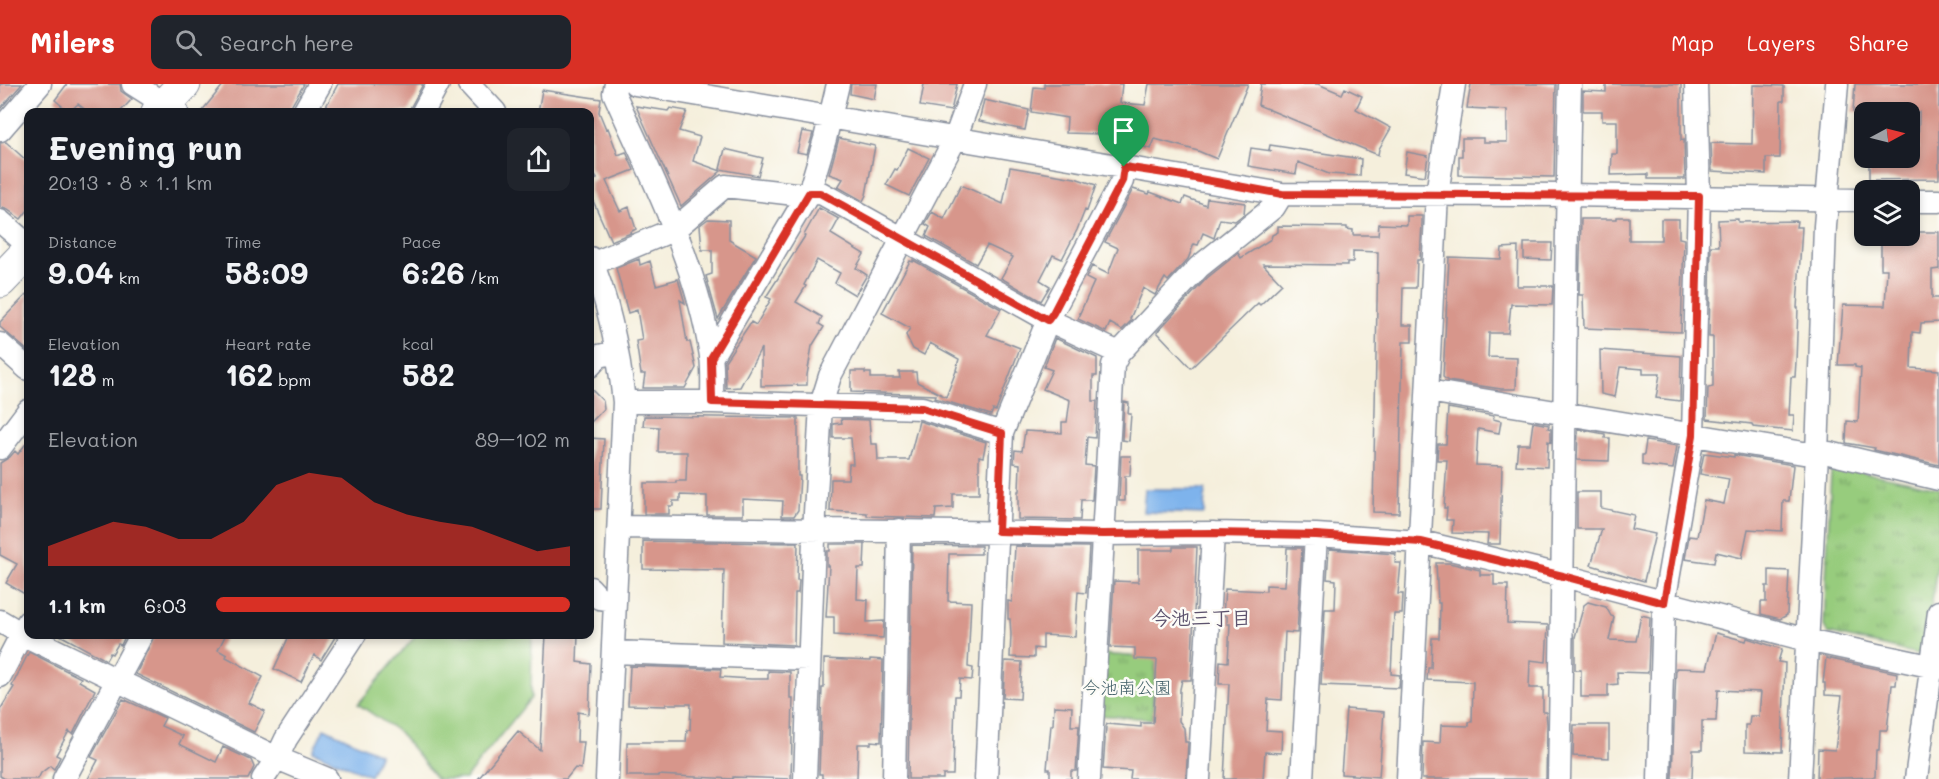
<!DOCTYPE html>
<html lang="en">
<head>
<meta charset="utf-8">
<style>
	body { margin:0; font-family:Mali,"Klee One",sans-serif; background:#20242c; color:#f1f3f6; height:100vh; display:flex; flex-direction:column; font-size:22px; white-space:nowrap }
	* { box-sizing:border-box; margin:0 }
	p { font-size:20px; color:#9ea1a6 }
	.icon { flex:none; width:33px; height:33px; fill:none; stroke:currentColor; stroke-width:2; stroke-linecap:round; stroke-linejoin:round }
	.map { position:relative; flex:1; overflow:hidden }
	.details { position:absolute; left:24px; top:24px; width:570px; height:531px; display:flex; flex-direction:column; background:#171b24; border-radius:12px; box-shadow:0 3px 9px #0003 }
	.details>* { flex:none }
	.needle { width:39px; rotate:83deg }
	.buttons { position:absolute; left:1854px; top:18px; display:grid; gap:12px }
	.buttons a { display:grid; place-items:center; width:66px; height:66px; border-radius:12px; background:#171b24; box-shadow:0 3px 9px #0003; font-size:30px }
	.pin { position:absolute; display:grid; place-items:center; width:51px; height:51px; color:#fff; margin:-62px -26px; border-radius:50% 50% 50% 0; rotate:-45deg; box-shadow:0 0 6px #0007 }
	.pin .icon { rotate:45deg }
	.round { display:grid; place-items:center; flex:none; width:63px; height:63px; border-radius:12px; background:#20242c }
	.overview { display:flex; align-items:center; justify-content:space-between; height:102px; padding:0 24px }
	h1 { font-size:33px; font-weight:800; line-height:45px }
	.metrics { display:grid; grid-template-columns:repeat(3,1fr); gap:9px; height:102px; padding:6px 24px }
	.metrics div { display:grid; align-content:center }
	.metrics b { font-size:30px; font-weight:800 }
	.metrics small { font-size:16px; font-weight:400 }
	.metrics p { font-size:16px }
	.chart { height:168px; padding:12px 24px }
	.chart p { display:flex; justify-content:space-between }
	.chart svg { width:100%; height:108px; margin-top:6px; fill:#d93025; opacity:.7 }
	ul { padding:0 24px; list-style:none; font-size:20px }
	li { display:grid; grid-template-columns:96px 72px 1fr; align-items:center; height:45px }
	li i { height:15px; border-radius:8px; background:#d93025 }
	header { display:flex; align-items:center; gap:36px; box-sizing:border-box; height:84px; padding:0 30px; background:#d93025; color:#fff }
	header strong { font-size:28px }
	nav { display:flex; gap:33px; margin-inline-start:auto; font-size:21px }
	.search { width:420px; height:54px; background:#20242c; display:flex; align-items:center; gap:15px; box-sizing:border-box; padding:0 21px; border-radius:12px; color:#9ea1a6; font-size:22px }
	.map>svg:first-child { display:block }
</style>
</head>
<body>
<header>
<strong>Milers</strong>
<div class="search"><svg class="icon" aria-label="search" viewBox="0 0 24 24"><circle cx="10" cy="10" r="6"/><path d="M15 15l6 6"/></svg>Search here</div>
<nav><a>Map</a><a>Layers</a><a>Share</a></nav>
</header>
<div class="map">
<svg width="1939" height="695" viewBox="0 0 1939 695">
	<defs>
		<pattern id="grass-tufts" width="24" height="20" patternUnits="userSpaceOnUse" patternTransform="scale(1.5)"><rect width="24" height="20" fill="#97cc7d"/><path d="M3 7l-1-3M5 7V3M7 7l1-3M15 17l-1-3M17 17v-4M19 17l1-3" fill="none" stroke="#7aa66a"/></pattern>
	</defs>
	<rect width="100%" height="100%" fill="#fdfcf7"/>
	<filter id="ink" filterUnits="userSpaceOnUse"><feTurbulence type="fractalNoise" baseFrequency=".0167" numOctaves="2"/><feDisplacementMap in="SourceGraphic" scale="12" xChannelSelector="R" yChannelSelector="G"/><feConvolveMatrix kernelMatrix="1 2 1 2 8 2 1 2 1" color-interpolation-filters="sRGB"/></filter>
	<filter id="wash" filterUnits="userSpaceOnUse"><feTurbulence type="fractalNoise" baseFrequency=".008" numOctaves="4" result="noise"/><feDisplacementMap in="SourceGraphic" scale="24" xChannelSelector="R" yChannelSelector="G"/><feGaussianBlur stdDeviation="1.35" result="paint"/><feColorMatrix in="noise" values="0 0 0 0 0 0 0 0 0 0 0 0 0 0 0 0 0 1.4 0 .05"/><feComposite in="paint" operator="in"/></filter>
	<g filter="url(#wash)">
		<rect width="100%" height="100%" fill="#f5efdc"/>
		<path fill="url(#grass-tufts)" stroke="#597e6e" stroke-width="1.5" d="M1838,383L1939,404V467L1926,562L1918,570L1828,549L1824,542L1831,387Z
			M1101,570L1156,574L1152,635L1097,631Z"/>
		<path fill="#97cc7d" stroke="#597e6e" stroke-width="1.5" d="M417,550L532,551L531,614L465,695H437L399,648L358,620Z"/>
		<path fill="#7eb3ec" stroke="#4c71a5" stroke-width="1.5" d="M1145,405H1205L1204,430L1143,428Z
			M324,644L380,670L370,692L313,667Z"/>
		<g id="blocks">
			<path fill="#d7968b" d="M0,0H22L0,25Z
				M67,0H120L121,7L132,15L120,28H88L78,20L69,28L55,16Z
				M224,0H304L292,21L291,28H201Z
				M338,0H423L408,28H323Z
				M851,0H877L874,15L850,10Z
				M924,0H957L951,27L920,22Z
				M1044,0H1122L1120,19L1145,21L1149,0H1248L1217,75L1198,67L1155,55L1151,65L1135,60L1137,51L1066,49L1067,34L1031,28L1034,3L1044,4Z
				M1261,0H1318L1342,10L1345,4L1362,12L1356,25L1391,44L1379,65L1378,71L1258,21Z
				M1471,0H1556L1554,93L1459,91V72H1462V54H1483V58H1507V26L1467,24Z
				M1606,0H1681V56L1684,55L1685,95H1648V90L1611,91L1612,70H1617V37H1602V27H1583V7L1606,8Z
				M1855,0H1939V95L1869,96V74H1910V65H1918L1919,28H1853Z
				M1753,1L1784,2V17H1781L1780,74H1766V90L1712,87L1711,59L1752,60Z
				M542,6L601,15L599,28L606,45L608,44L618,71L626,68L634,86L606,97L620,127L629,123L636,145L630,148L631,149L611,157L590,110V98L597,95L590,83V28H538Z
				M984,16L1029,26L1025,46L979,37Z
				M636,22L668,27L670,24L687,27L679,47L700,53L693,77L721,87L681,122Z
				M802,47L813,49L807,70L797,68Z
				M839,54L875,62L866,111L863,117L838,103L843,95L829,90Z
				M6,58L28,78V126L21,135L8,126L0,123V59Z
				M1270,61L1361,75L1360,92L1329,90L1298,78L1296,90L1248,82L1251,64L1272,67L1269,66Z
				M908,64L929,74L909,112L886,101L895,85L897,86Z
				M725,65L763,74L758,92L720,85Z
				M1407,68L1428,72L1425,92L1404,89Z
				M1010,83L1075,94L1096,101L1087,127L1085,126L1077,146L1062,175L1053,171L1040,196L1050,202L1041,217L1001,194L1013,173L987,161L976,180L926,152L930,143L925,140L932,128L944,135L961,101L1003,120Z
				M1133,105L1149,110L1150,108L1182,120L1185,113L1206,121L1207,114L1245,119L1244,130L1235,137L1220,135L1214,154L1203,149L1198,161L1194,160L1188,175L1168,197L1165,194L1155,211L1143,204L1130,235L1132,236L1122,246L1110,239L1106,248L1078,235L1081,229H1080L1094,198L1086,194L1092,182L1108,190L1118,164L1105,158Z
				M819,124L839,135L831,150L864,170L856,184L867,191L855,211L835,199L840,189L817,176L804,201L806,202L796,218L822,233L819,240L824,243L812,262L807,291V301L761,302V264L740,303L726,304L725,277L751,238L756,241L771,215L766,213L805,152L804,151Z
				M1407,132H1422V139L1420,176H1417L1416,204H1403L1402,241H1412V258H1403L1399,429L1373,428L1378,168L1353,167V178H1347V181L1263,180L1282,200L1260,221L1258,219L1191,284L1157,248L1207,194L1238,169L1241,174L1271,155L1272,151L1278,148V142L1347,143V145L1353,146V151H1378L1379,140L1407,141Z
				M1617,133H1629V156H1661V135H1679V154L1684,155L1681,248L1584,244L1583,211H1579L1581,135H1617Z
				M708,135L729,136V156L756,172L718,235L706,192L712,190V166H702L700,141Z
				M1738,135V138L1797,137L1796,143H1802L1797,224H1798L1796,277L1795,293H1791L1789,331H1794L1793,347L1753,343L1752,340L1707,335L1708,304L1713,303V253H1709L1711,162H1719L1718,136Z
				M1910,148H1939V185L1932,186V214H1939V238L1921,239L1920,249L1912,248L1911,284L1939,286V381L1874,366L1875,364L1846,359L1847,337L1858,338L1861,284L1855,283V281H1838L1843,221L1885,222L1887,185H1881V152H1910Z
				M1524,159H1552L1551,176L1524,175Z
				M1518,163L1517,202H1553L1552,221L1511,220L1508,249H1489L1488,273L1517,274L1516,305H1501L1448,297L1443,293L1449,173L1501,175L1502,164Z
				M639,175L640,181L650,177L656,201L678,195L685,219L680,216L687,258H690L696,284L685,304H643L645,290H641L636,257L642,256L637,226L628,229L616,184Z
				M913,176L1001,225L987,251L1020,264L996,327L993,326L991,331L935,314L936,311L851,308V287H865V289H871V294H900L899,288H916L917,298L946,313L956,287H957L956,286L959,275L930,259L924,271L913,265L906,251L910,244L882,229L910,177L913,178Z
				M28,209V267L0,243V238Z
				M1055,254L1097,274V292H1093V317H1097L1095,354L1087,353L1085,381L1094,382L1092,416H1081L1080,436L1018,435V407H1019L1020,380L1014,379L1015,366L1022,367L1025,347L1062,349V338H1067L1070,316L1043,305L1052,286L1044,283Z
				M1600,266L1681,272L1680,317L1656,314L1660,290H1643V285L1620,283L1615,313L1601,310Z
				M590,304L603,317L604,325L590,339Z
				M1124,318L1129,319L1128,330H1131L1129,357L1122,356Z
				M1448,324L1494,332L1493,335L1501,337L1499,349L1478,345L1476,381L1502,382L1500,460H1487L1488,450L1452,449L1453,436H1446L1447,424H1444L1447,376H1437L1438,360H1446Z
				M644,332L798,334V392H800L798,426L794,432H782L783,417L743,415V431H707V412L680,411V417H673V422H669V430H644V399H676V397H686L687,368H658L659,343L643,342Z
				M841,335L869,336L871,360H877L878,376H909L919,337L986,358L983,373L979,372V410H953V424L936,425L935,434L867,432V429L830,427L831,395H848L849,380H853L851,354H833V340L842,339Z
				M1533,338L1549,341L1548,344L1551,345V358L1548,357L1547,383L1516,381L1518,360H1530Z
				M1578,345L1605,350V354H1610L1609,377L1577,376Z
				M590,354L604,355L601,425H590Z
				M28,357V512L6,499L17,480L0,471V379L10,373L15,367L18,370Z
				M1646,357L1677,362L1673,385L1642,381V371H1644Z
				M1704,369L1734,373V371L1793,381L1789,417H1783L1782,447L1748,445L1742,474L1716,468L1714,479L1685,475L1689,452L1697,453L1704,416L1724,420L1729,395L1700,390Z
				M1121,372H1131L1130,392H1125V417H1119Z
				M1577,408H1601V424L1634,431L1631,445L1655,450L1644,497L1591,481L1602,445H1577Z
				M643,457L798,459L797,496H799L798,509H795L794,561L722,558L724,486L643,485Z
				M830,460H865L864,484H858L857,515L868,516L867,538L884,537L883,554L834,551V533H826L829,482H827V467H830Z
				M912,461L981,462V470H949L948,517L971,518L968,583L973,584L972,596L960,595L959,612H955L953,691H943V695H908Z
				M1015,462L1089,463L1086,509L1078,508L1075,553L1043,551V565L1034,564V574L1010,573L1011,550L1010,535H1008V517L1012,518Z
				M1173,463H1197L1191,596H1182L1180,605L1179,637L1184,644L1185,658H1188L1186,695H1130L1131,687L1103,685L1106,643L1107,640L1141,643V639H1153L1157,576L1135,575V564L1110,563L1114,497L1138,498V466H1173Z
				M1287,464H1302L1297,549L1285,548L1282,616L1268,615L1266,646L1282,647L1281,669L1265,668L1263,695H1224L1229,600H1219L1220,577L1228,578L1230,540H1227V532L1223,531L1225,505L1266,507V501L1285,502Z
				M1329,465L1396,470L1395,479H1401L1398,510H1403L1402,530H1394L1391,590L1400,591L1399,604L1321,601L1325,525H1335L1336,496L1327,495Z
				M1436,479H1449L1480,486V491H1494V501H1508L1507,539L1548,541L1546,578L1530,576L1529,604H1543V628H1546L1547,640L1546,695H1422L1423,658L1440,659L1441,641L1469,642V638H1472L1473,598L1427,596L1428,584H1431L1432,554H1439L1440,519H1438Z
				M1769,486L1789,487L1787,531L1780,535L1761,530V518H1766V502H1769Z
				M1588,518L1606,523L1611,532L1614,533L1609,556L1636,557L1641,531L1650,533L1648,589L1617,588L1618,600L1608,601V613H1581V586H1575V553L1584,521Z
				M1716,549L1746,557L1747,554L1782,565L1778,578L1785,579L1782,668L1745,667V641H1749L1750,632H1759L1761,608L1718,606L1716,637H1702V666H1693L1692,695H1672L1676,584L1707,585Z
				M58,550H126L121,561L118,560L112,570L110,569L106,576Z
				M155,550H226L218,566L227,571L226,573L263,593L249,619L265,627L254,648L136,590Z
				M290,550H337L321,576L314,571L301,598L274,585Z
				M546,550H578L577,578L591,580L589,630L578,628L577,658H584L581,685L575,684L566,695H478L518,647L540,666Z
				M29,568L81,594L79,597L95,606L73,650L69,647L56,671L60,673L54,685L50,682L41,689L38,695H5L0,692V626L14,603L12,602Z
				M1826,574L1897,589L1896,601H1892L1887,646H1880L1879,666H1876L1875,693L1817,695L1818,665L1835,666L1842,612L1825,611V599H1823Z
				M824,575L870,577V575L883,576L881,658L871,657V660H858L857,694L822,695V690H819L822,604H824Z
				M1005,577L1022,578L1020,615L1003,614Z
				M630,582L721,585L720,593L751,595H768V587L790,588V614H793L791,695L733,693V695L658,691V692H627V658H686L687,646H690L691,620H666V622L628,621Z
				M123,615L165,634L161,642L183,652L179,660L216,678L223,663L251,676L254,683L248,695H88L98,676L91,673Z
				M1054,622L1072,623L1071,642H1079L1076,687H1071V695H1050V685H1047L1051,641H1053Z
				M1346,625L1384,628L1379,693L1341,690Z
				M1574,641H1609V674L1573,672Z"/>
		</g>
	</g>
	<g filter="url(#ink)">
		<use href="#blocks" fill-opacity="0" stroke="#888f9d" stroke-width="1.5"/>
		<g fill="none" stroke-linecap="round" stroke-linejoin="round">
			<defs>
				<path id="minor" d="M133,0L177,28
					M469,0L495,28
					M616,0L614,9C652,94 697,179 711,272C713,286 712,303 712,318
					M635,0L1282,110L1567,111L1864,116
					M304,28L320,0
					M423,28L438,0
					M0,46L40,0
					M1910,117H1939
					M0,137L28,161
					M590,174C609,217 619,271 624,318L607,695
					M592,180L675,145L725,102L795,110L821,109L1048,236L1119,269
					M0,260L28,285
					M711,274L809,109L825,55L838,0
					M590,282L599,272L617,268
					M1428,307L1803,369H1829L1939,395
					M624,318H712L922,324L1002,349
					M0,364L28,327
					M619,443L1102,450L1213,449L1316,451L1421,458L1564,492L1807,556L1939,584
					M590,504L599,514L615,516
					M0,537L22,550L277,674L327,695
					M613,568L809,575
					M0,592L28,538
					M64,695L142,550
					M263,695L277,674L286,655L355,550
					M805,695L815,429L821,321L830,292L955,55L975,0
					M894,695L899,446
					M986,695L1002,349L1048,236L1122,97L1124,83
					M1089,695L1113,281L1119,269L1199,183L1274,123L1282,110
					M1199,695L1213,449
					M1302,695L1316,451
					M1408,695L1437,110L1454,0
					M1559,695C1564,463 1564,232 1570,0
					M1659,695L1664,519L1693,351L1699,112L1696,0
					M1800,695L1817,370L1825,142L1837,0
					M1916,695L1939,528"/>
				<path id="highway" d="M158,28L184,0
					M0,197L28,168"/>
			</defs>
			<use href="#minor" stroke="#888f9d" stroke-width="25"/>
			<use href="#highway" stroke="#888f9d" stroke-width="35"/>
			<use href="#minor" stroke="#fff" stroke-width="22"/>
			<use href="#highway" stroke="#fff" stroke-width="33"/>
		</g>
	</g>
	<g fill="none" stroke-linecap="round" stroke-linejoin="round" filter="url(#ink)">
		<defs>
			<path id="route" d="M1124,83L1178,91L1282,110L1699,112L1693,351L1664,519L1563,492L1421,458L1316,451L1213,449L1102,450L998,447L1002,349L922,324L712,318L711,274L809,109H820L1048,236L1053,229L1122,97Z"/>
		</defs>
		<use href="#route" stroke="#fff" stroke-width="12"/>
		<use href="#route" stroke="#d93025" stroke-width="8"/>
	</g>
	<g text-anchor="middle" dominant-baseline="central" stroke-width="5" stroke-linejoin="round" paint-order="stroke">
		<g font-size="18" fill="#405e67" stroke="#fdfcf7">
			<text x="1127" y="603">今池南公園</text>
		</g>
		<g font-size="20" font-weight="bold" fill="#5d536e" stroke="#fdfcf7">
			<text x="1201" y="533">今池三丁目</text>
		</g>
	</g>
</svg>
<div class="buttons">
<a><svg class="needle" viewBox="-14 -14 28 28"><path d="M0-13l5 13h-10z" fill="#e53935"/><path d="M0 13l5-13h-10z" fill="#9ea1a6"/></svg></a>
<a><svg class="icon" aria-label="layers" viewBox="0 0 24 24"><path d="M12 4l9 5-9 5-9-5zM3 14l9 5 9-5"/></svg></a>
</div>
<div class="pin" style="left:1124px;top:83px;background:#1e9e55"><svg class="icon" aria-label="arrive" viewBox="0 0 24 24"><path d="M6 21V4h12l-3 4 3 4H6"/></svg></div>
<section class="details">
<div class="overview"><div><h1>Evening run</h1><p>20:13 · 8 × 1.1 km</p></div><a class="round"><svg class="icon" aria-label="share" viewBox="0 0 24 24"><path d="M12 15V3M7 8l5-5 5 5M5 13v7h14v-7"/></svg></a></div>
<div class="metrics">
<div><p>Distance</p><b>9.04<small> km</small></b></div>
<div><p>Time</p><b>58:09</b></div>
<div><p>Pace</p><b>6:26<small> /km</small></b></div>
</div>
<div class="metrics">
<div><p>Elevation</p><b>128<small> m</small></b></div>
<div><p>Heart rate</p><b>162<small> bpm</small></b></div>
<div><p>kcal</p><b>582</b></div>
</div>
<div class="chart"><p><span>Elevation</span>89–102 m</p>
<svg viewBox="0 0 160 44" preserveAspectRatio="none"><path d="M0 44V36L10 31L20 26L30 28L40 33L50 33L60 26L70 11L80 6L90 8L100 18L110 23L120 26L130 28L140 33L150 38L160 36V44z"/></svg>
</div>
<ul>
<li><b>1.1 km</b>6:03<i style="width:100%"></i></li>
</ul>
</section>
</div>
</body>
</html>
